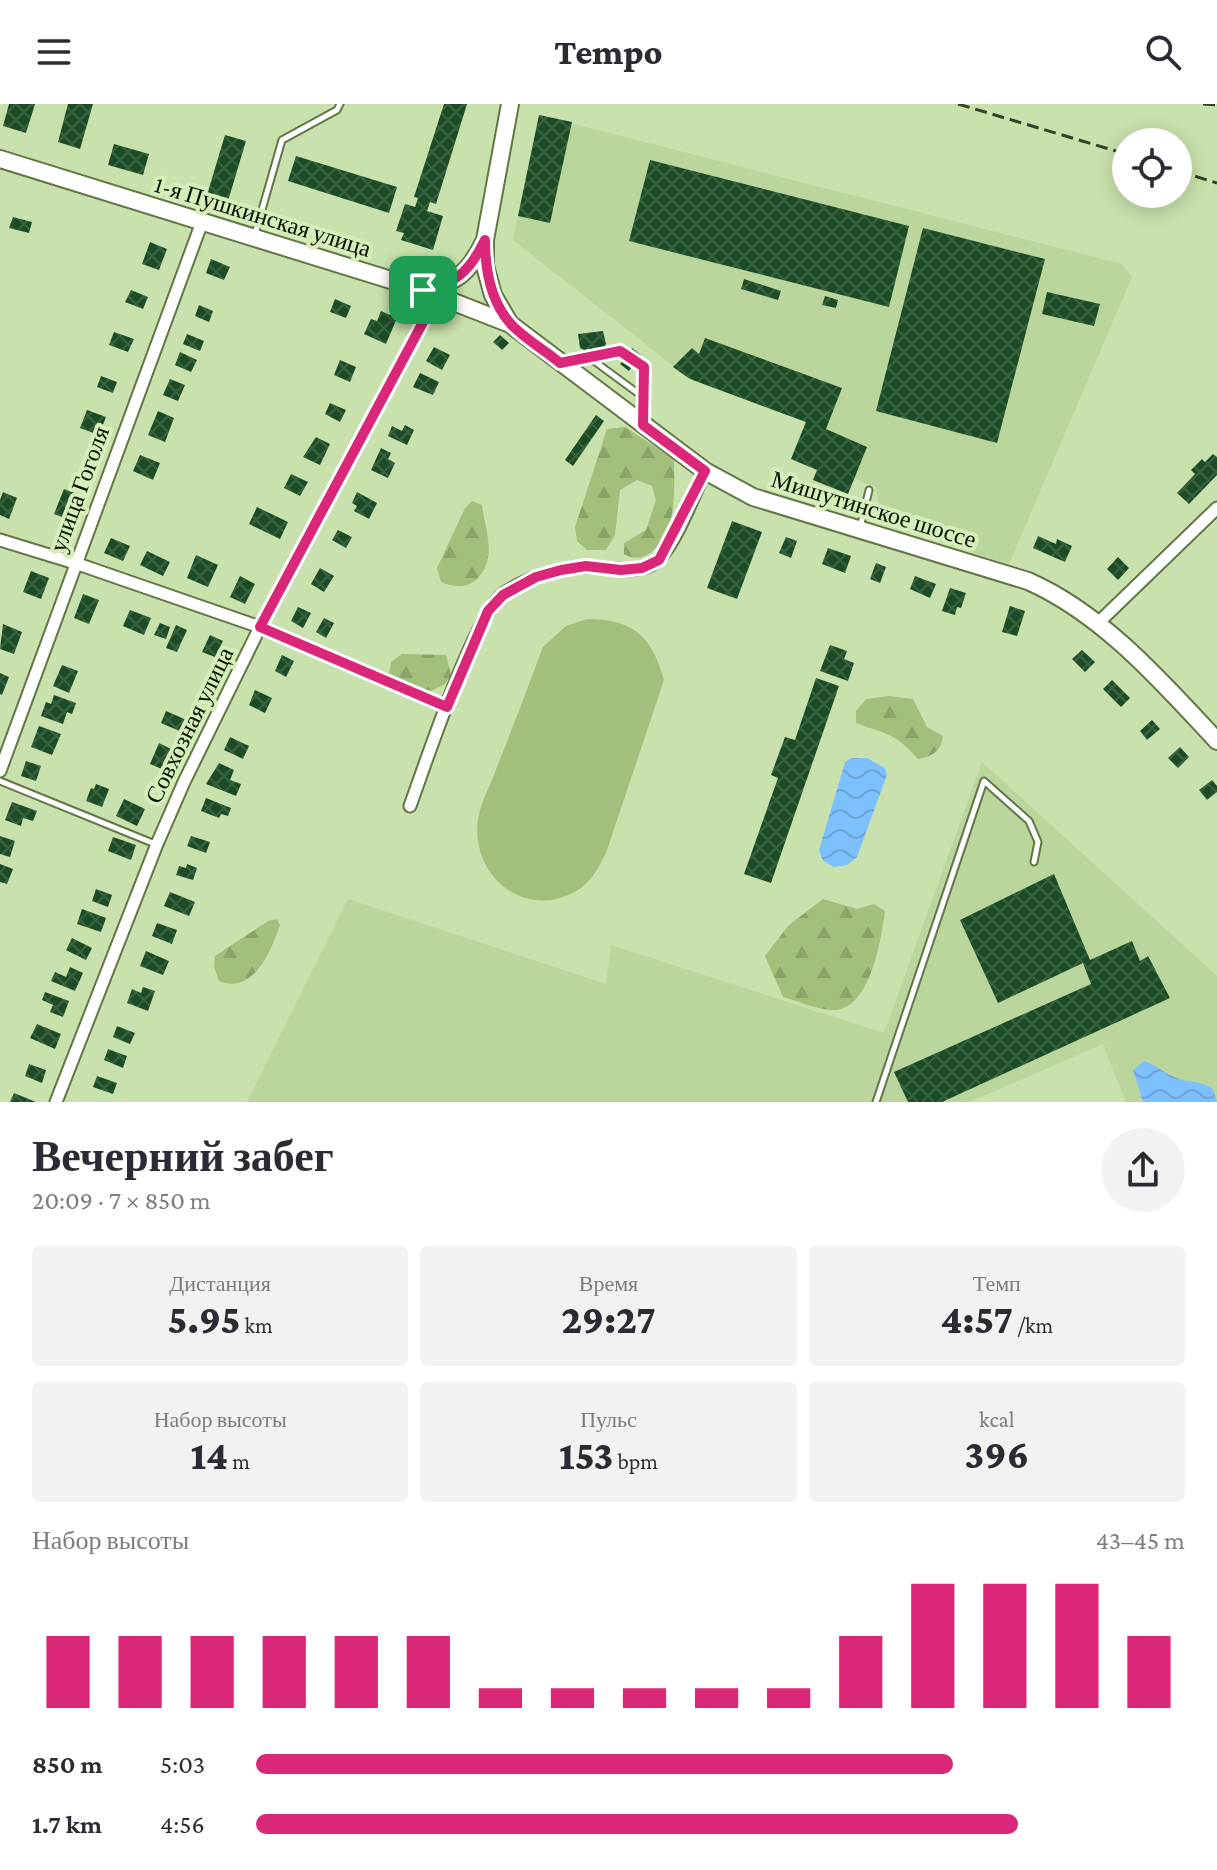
<!DOCTYPE html>
<html lang="ru">
<head>
<meta charset="utf-8">
<style>
	body { margin:0; font-family:"Crimson Pro",serif; background:#f2f2f3; color:#2b2b33; height:100vh; display:flex; flex-direction:column; font-size:30px; white-space:nowrap }
	* { box-sizing:border-box; margin:0 }
	p { font-size:26px; color:#7c7c81 }
	.icon { flex:none; width:44px; height:44px; fill:none; stroke:currentColor; stroke-width:2; stroke-linecap:round; stroke-linejoin:round }
	.map { position:relative; height:998px; overflow:hidden }
	.sheet { display:flex; flex-direction:column; background:#fff; flex:1 }
	.sheet>* { flex:none }
	.fabs { position:absolute; left:1112px; top:24px; display:grid; gap:16px }
	.fabs a { display:grid; place-items:center; width:80px; height:80px; border-radius:50%; background:#fff; box-shadow:0 4px 20px #0003; font-size:40px }
	.pin { position:absolute; display:grid; place-items:center; width:68px; height:68px; color:#fff; margin:-34px; border-radius:16px; box-shadow:0 4px 12px #0006 }
	.round { display:grid; place-items:center; flex:none; width:84px; height:84px; border-radius:42px; background:#f2f2f3 }
	.headline { display:flex; align-items:center; justify-content:space-between; height:136px; padding:0 32px }
	h1 { font-size:44px; font-weight:800; line-height:60px }
	.figures { display:grid; grid-template-columns:repeat(3,1fr); gap:12px; height:136px; padding:8px 32px }
	.figures div { display:grid; align-content:center; border-radius:8px; background:#f2f2f3; text-align:center }
	.figures b { font-size:40px; font-weight:800 }
	.figures small { font-size:22px; font-weight:400 }
	.figures p { font-size:22px }
	.chart { height:224px; padding:16px 32px }
	.chart p { display:flex; justify-content:space-between }
	.chart svg { width:100%; height:144px; margin-top:8px; stroke:#db2777; stroke-width:6 }
	ul { padding:0 32px; list-style:none; font-size:26px }
	li { display:grid; grid-template-columns:128px 96px 1fr; align-items:center; height:60px }
	li i { height:20px; border-radius:10px; background:#db2777 }
	header { display:flex; justify-content:space-between; align-items:center; height:104px; padding:0 32px; background:#fff; font-size:36px; font-weight:800 }
	.map>svg:first-child { display:block }
</style>
</head>
<body>
<header><svg class="icon" aria-label="menu" viewBox="0 0 24 24"><path d="M4 6h16M4 12h16M4 18h16"/></svg>Tempo<svg class="icon" aria-label="search" viewBox="0 0 24 24"><circle cx="10" cy="10" r="6"/><path d="M15 15l6 6"/></svg></header>
<div class="map">
<svg width="1217" height="998" viewBox="0 0 1217 998">
	<defs>
		<pattern id="forest-firs" width="22" height="20" patternUnits="userSpaceOnUse" patternTransform="scale(2)"><rect width="22" height="20" fill="#a2bf7c"/><path d="M5 1l3.5 6h-7zM16 11l3.5 6h-7z" fill="#8aa369"/></pattern>
		<pattern id="water-waves" width="16" height="10" patternUnits="userSpaceOnUse" patternTransform="scale(2)"><rect width="16" height="10" fill="#7dc0fe"/><path d="M0 5q4-4 8 0t8 0" fill="none" stroke="#6ba4d8"/></pattern>
		<pattern id="building-cross-hatch" width="8" height="8" patternUnits="userSpaceOnUse" patternTransform="scale(2)"><rect width="8" height="8" fill="#1b4c25"/><path d="M0 0l8 8M0 8l8-8" fill="none" stroke="#3a6241"/></pattern>
	</defs>
	<rect width="100%" height="100%" fill="#c9e1ac"/>
	<path fill="#bbd69c" d="M539,11L1122,160L1132,173L1009,460L882,419L876,383L868,380L854,374L848,390L813,376L817,366L791,355L805,318L690,275L513,136Z
		M982,658L1217,872V998H1126L1103,941L1119,933L970,998H247L348,795L606,880L611,841L884,929Z"/>
	<path fill="url(#forest-firs)" d="M625,323L674,355C674,387 678,423 653,447C643,455 635,456 624,450V439L646,426L656,396L652,382L637,376L620,386L615,431L606,446H587L577,437L575,423L607,325Z
		M472,397L482,401C485,427 498,453 477,475C466,485 454,483 441,478L437,464L465,404Z
		M402,550L446,551L451,571L445,580L431,587L410,582L389,570L391,558Z
		M889,592L913,595L927,623L943,632C941,647 932,653 918,655C894,628 888,631 856,619V607L866,595Z
		M823,795L857,805L874,800L885,807C881,836 870,909 831,906C815,905 798,897 783,893L765,852L789,821Z
		M277,815L280,821C271,847 254,891 219,877L214,863L215,852L268,817Z"/>
	<path fill="#a2bf7c" d="M587,515C634,515 652,533 664,576L606,749C598,764 591,779 576,787C524,817 470,771 478,715C481,698 491,680 497,663C513,623 528,583 543,543L566,522Z"/>
	<path fill="url(#water-waves)" d="M851,654H867L885,664L887,671L857,753L847,761L834,763L823,757L819,746L845,658Z
		M1144,957C1156,960 1163,969 1174,973C1187,979 1201,976 1213,985L1217,998H1143L1133,966Z"/>
	<path fill="url(#building-cross-hatch)" d="M9,0H35L26,29L3,22Z
		M68,0H93L80,45L58,38Z
		M444,0H467L436,100L430,98L427,107L443,112L433,146L401,136L404,129L396,127L405,100L415,103L418,94L414,93Z
		M539,11L572,18L550,119L518,112Z
		M225,31L246,37L228,97L207,91Z
		M114,40L149,50L143,71L108,61Z
		M296,52L397,83L389,109L288,77Z
		M650,56L909,122L889,203L629,137Z
		M13,113L32,118L29,129L9,124Z
		M923,124L1045,155L997,339L876,307Z
		M150,138L167,145L159,166L142,160Z
		M211,155L230,163L224,176L206,169Z
		M744,175L781,187L778,196L741,185Z
		M131,186L148,193L143,205L125,198Z
		M1047,188L1100,200L1094,222L1042,210Z
		M825,192L838,196L836,204L822,201Z
		M335,195L351,202L346,214L330,208Z
		M199,201L213,207L209,218L195,212Z
		M381,207L397,214L386,240L364,230L371,215L377,217Z
		M603,227L606,240L604,243L584,246L580,244L578,230Z
		M114,228L134,235L128,248L109,241Z
		M187,230L204,237L200,247L183,240Z
		M500,231L509,239L502,246L493,238Z
		M705,234L842,284L826,325L867,343L848,390L813,376L817,366L791,355L806,318L690,275L673,263L692,244L699,250Z
		M434,243L450,251L442,266L426,257Z
		M632,244L641,251L629,267L620,260Z
		M180,248L197,256L191,268L175,261Z
		M340,256L356,263L350,278L334,271Z
		M420,269L439,278L433,291L413,283Z
		M101,272L117,278L113,289L97,283Z
		M170,275L185,281L178,297L163,291Z
		M330,299L346,306L340,318L325,310Z
		M87,306L106,313L99,331L80,324Z
		M158,307L174,314L165,338L148,331Z
		M596,311L604,317L573,362L565,356Z
		M405,321L414,326L407,341L388,332L392,322L402,327Z
		M316,333L330,340L320,361L303,353Z
		M381,344L391,349L388,355L395,359L388,374L371,366Z
		M1213,350L1217,353V371L1189,400L1177,389L1195,370L1191,366L1202,355L1205,358Z
		M140,351L160,359L153,376L133,367Z
		M291,370L308,378L300,392L284,384Z
		M64,385L80,391L70,416L54,410Z
		M3,388L17,394L9,415L0,411V396Z
		M357,388L377,399L369,415L354,407L357,402L352,399Z
		M257,403L288,418L280,435L249,420Z
		M732,417L762,428L737,495L707,484Z
		M338,426L352,433L346,444L332,436Z
		M1038,432L1056,440L1057,435L1072,442L1065,458L1033,444Z
		M786,433L797,437L791,454L779,449Z
		M111,434L130,442L123,457L104,449Z
		M828,444L851,452L845,469L822,460Z
		M147,447L170,458L163,472L140,461Z
		M196,451L218,461L208,483L187,474Z
		M1118,453L1129,464L1118,476L1107,465Z
		M876,459L886,463L880,479L870,475Z
		M320,464L334,472L324,488L311,480Z
		M31,467L49,474L41,495L23,488Z
		M240,472L255,480L245,500L230,493Z
		M915,472L936,480L930,494L910,485Z
		M950,484L966,489L961,504L957,503L955,511L942,507Z
		M83,490L99,496L89,520L74,514Z
		M1010,502L1025,507L1017,532L1002,528Z
		M298,503L311,509L303,524L291,517Z
		M130,506L151,514L144,531L123,522Z
		M324,514L334,519L326,534L316,528Z
		M160,519L170,523L166,535L154,531Z
		M3,520L22,528L14,550L0,545Z
		M176,521L187,526L177,548L166,544Z
		M210,531L223,537L215,553L202,548Z
		M830,541L847,547L844,555L854,559L848,577L820,567Z
		M1082,546L1095,558L1085,568L1072,555Z
		M282,551L294,557L286,573L275,567Z
		M62,561L78,567L69,589L53,582Z
		M0,569L9,573L2,591L0,590Z
		M816,574L839,582L771,779L744,770L778,674L771,671L785,633L795,636Z
		M1112,576L1130,594L1121,603L1103,585Z
		M255,586L272,594L265,609L249,601Z
		M54,591L76,599L72,610L67,608L63,620L41,612L46,598L51,600Z
		M166,607L189,617L184,629L161,619Z
		M1152,616L1160,625L1147,636L1140,627Z
		M39,622L61,630L52,651L31,643Z
		M230,633L249,642L243,655L224,646Z
		M159,639L173,646L164,666L150,660Z
		M1180,643L1189,653L1178,664L1168,654Z
		M26,657L41,662L36,677L21,672Z
		M219,659L234,666L230,676L241,680L236,692L206,680Z
		M1212,676L1217,682V688L1207,696L1199,686Z
		M96,680L109,685L102,703L86,697L91,684L94,685Z
		M206,694L231,704L228,712L221,710L219,714L201,707Z
		M124,695L145,705L137,722L116,712Z
		M12,698L37,707L33,717L23,714L21,722L5,716Z
		M0,732L15,737L10,753L0,750Z
		M191,732L210,738L206,749L187,742Z
		M113,733L136,741L131,756L108,747Z
		M0,760L13,765L7,780L0,778Z
		M187,760L197,764L193,776L176,771L179,762L186,764Z
		M1054,770L1090,856L1132,837L1140,857L1148,852L1170,894L942,998H908L894,968L1091,880L1083,859L998,899L960,816Z
		M96,785L112,791L108,803L92,797Z
		M170,788L195,798L189,812L164,802Z
		M82,805L106,814L101,828L77,820Z
		M157,819L177,826L172,840L152,832Z
		M72,834L92,844L86,856L66,846Z
		M146,847L169,857L163,871L140,862Z
		M70,863L83,869L75,887L51,877L55,868L66,873Z
		M143,883L155,887L148,907L127,899L132,885L141,889Z
		M45,888L69,897L63,913L50,908L53,901L42,896Z
		M37,920L61,930L55,945L30,934Z
		M117,922L135,929L130,940L113,933Z
		M108,945L127,952L123,964L104,956Z
		M29,960L46,966L42,979L25,972Z
		M97,972L117,979L113,990L93,983Z
		M14,989L36,998H10Z"/>
	<g fill="none" stroke-linecap="round" stroke-linejoin="round">
		<defs>
			<path id="service" d="M255,130L282,36L337,6L340,0
				M590,254L643,293
				M568,257L620,247L644,263L643,316
				M860,424L869,386
				M0,677L155,740
				M876,998L984,677L1029,717L1038,738L1034,758"/>
			<path id="minor" d="M0,436L75,459L260,523L447,603
				M1097,520L1217,404
				M0,667L202,118
				M410,702C425,661 474,512 503,490C526,474 556,465 584,463C607,461 642,475 660,454C677,436 694,391 705,367
				M56,998L157,740L184,678L260,523L437,192"/>
			<path id="secondary" d="M510,0L485,136V162L493,191L510,220
				M0,55L423,186L510,220L705,367L753,393L1028,477C1103,510 1162,578 1217,637
				M423,186C457,178 469,169 484,138"/>
		</defs>
		<use href="#service" stroke="#627646" stroke-width="9"/>
		<use href="#minor" stroke="#627646" stroke-width="15"/>
		<use href="#secondary" stroke="#627646" stroke-width="20"/>
		<use href="#service" stroke="#fff" stroke-width="5"/>
		<use href="#minor" stroke="#fff" stroke-width="11"/>
		<use href="#secondary" stroke="#fff" stroke-width="16"/>
		<path stroke="#354128" stroke-width="3" stroke-dasharray="12 6" stroke-linecap="butt" d="M958,0L1126,50
			M1203,0L1217,1
			M1178,67L1217,79"/>
	</g>
	<g fill="none" stroke-linecap="round" stroke-linejoin="round">
		<defs>
			<path id="route" d="M485,136C485,165 490,196 510,219C523,234 545,246 560,259L620,247L644,263L643,321L705,367L659,456L642,464L621,466L586,462L561,466L536,473L503,491L488,507L447,603L260,523L437,192L423,186C458,178 469,168 485,136Z"/>
		</defs>
		<use href="#route" stroke="#fff" stroke-width="16"/>
		<use href="#route" stroke="#db2777" stroke-width="10"/>
	</g>
	<g text-anchor="middle" dominant-baseline="central" stroke-width="8" stroke-linejoin="round" paint-order="stroke">
		<g font-size="24" fill="#091101" stroke="#d6eeb9">
			<text transform="translate(263 112) rotate(17)">1-я Пушкинская улица</text>
			<text transform="translate(79 385) rotate(-70)">улица Гоголя</text>
			<text transform="translate(874 405) rotate(17)">Мишутинское шоссе</text>
			<text transform="translate(189 621) rotate(-64)">Совхозная улица</text>
		</g>
	</g>
</svg>
<div class="fabs">
<a><svg class="icon" aria-label="locate" viewBox="0 0 24 24"><circle cx="12" cy="12" r="6"/><path d="M12 2v4M12 18v4M2 12h4M18 12h4"/></svg></a>
</div>
<div class="pin" style="left:423px;top:186px;background:#1e9e55"><svg class="icon" aria-label="arrive" viewBox="0 0 24 24"><path d="M6 21V4h12l-3 4 3 4H6"/></svg></div>
</div>
<section class="sheet">
<div class="headline"><div><h1>Вечерний забег</h1><p>20:09 · 7 × 850 m</p></div><a class="round"><svg class="icon" aria-label="share" viewBox="0 0 24 24"><path d="M12 15V3M7 8l5-5 5 5M5 13v7h14v-7"/></svg></a></div>
<div class="figures">
<div><p>Дистанция</p><b>5.95<small> km</small></b></div>
<div><p>Время</p><b>29:27</b></div>
<div><p>Темп</p><b>4:57<small> /km</small></b></div>
</div>
<div class="figures">
<div><p>Набор высоты</p><b>14<small> m</small></b></div>
<div><p>Пульс</p><b>153<small> bpm</small></b></div>
<div><p>kcal</p><b>396</b></div>
</div>
<div class="chart"><p><span>Набор высоты</span>43–45 m</p>
<svg viewBox="0 0 160 44" preserveAspectRatio="none"><path d="M5 44V22M15 44V22M25 44V22M35 44V22M45 44V22M55 44V22M65 44V38M75 44V38M85 44V38M95 44V38M105 44V38M115 44V22M125 44V6M135 44V6M145 44V6M155 44V22"/></svg>
</div>
<ul>
<li><b>850 m</b>5:03<i style="width:75%"></i></li>
<li><b>1.7 km</b>4:56<i style="width:82%"></i></li>
</ul>
</section>
</body>
</html>
